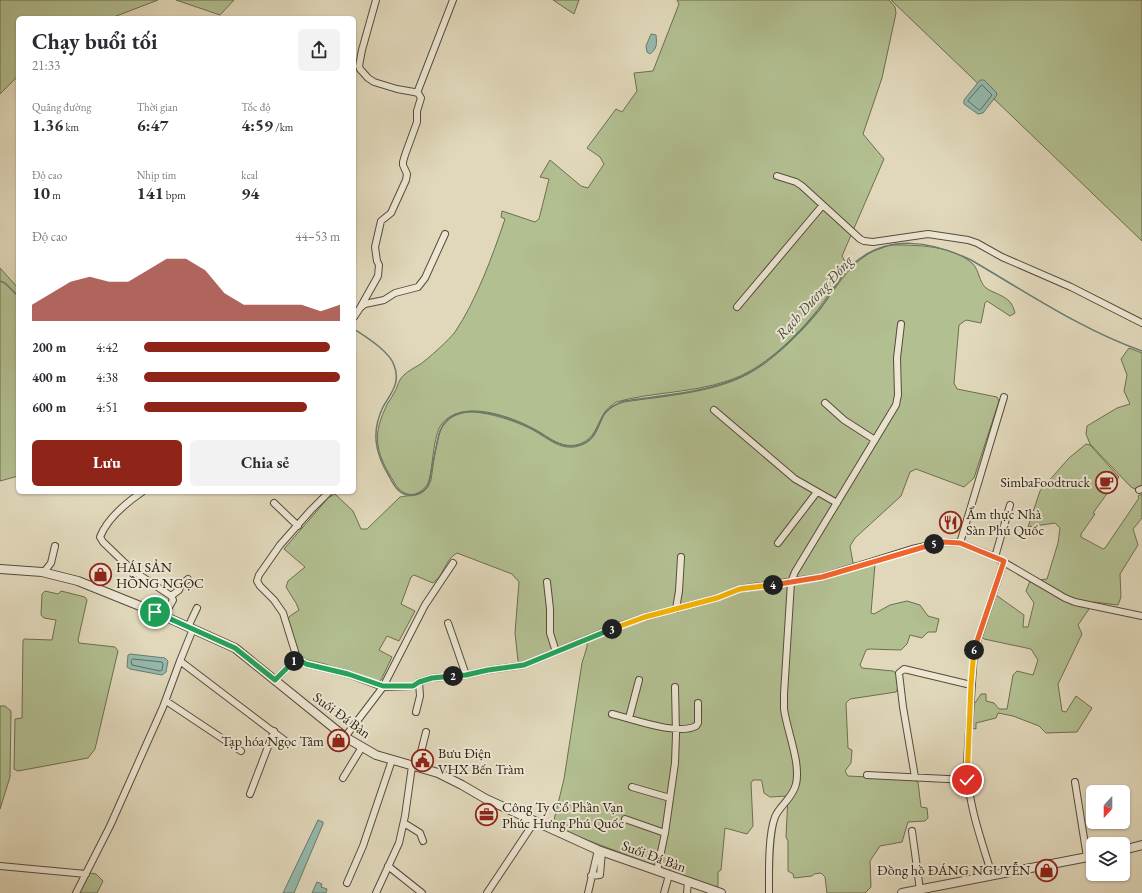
<!DOCTYPE html>
<html lang="vi">
<head>
<meta charset="utf-8">
<style>
	body { margin:0; font-family:"EB Garamond",serif; background:#f2f2f3; color:#2b2b33; height:100vh; display:flex; flex-direction:column; font-size:15px; white-space:nowrap }
	* { box-sizing:border-box; margin:0 }
	p { font-size:13px; color:#7c7c81 }
	.icon { flex:none; width:22px; height:22px; fill:none; stroke:currentColor; stroke-width:2; stroke-linecap:round; stroke-linejoin:round }
	.map { position:relative; flex:1; overflow:hidden }
	.sheet { position:absolute; left:16px; top:16px; width:340px; height:478px; display:flex; flex-direction:column; background:#fff; border-radius:6px; box-shadow:0 1px 3px #0004 }
	.sheet>* { flex:none }
	.needle { width:26px; rotate:201deg }
	.controls { position:absolute; left:1086px; top:785px; display:grid; gap:8px }
	.controls a { display:grid; place-items:center; width:44px; height:44px; border-radius:6px; background:#fff; box-shadow:0 1px 3px #0004; font-size:20px }
	.pin { position:absolute; display:grid; place-items:center; width:34px; height:34px; color:#fff; margin:-17px; border:2px solid #fff; border-radius:50%; box-shadow:0 1px 4px #0007 }
	.km { position:absolute; width:20px; height:20px; margin:-10px; border-radius:50%; background:#222; color:#fff; font-size:11px; line-height:20px; text-align:center }
	.round { display:grid; place-items:center; flex:none; width:42px; height:42px; border-radius:6px; background:#f2f2f3 }
	.head { display:flex; align-items:center; justify-content:space-between; height:68px; padding:0 16px }
	h1 { font-size:22px; font-weight:700; line-height:30px }
	.metrics { display:grid; grid-template-columns:repeat(3,1fr); gap:6px; height:68px; padding:4px 16px }
	.metrics div { display:grid; align-content:center }
	.metrics b { font-size:17px; font-weight:700 }
	.metrics small { font-size:11px; font-weight:400 }
	.metrics p { font-size:11px }
	.chart { height:112px; padding:8px 16px }
	.chart p { display:flex; justify-content:space-between }
	.chart svg { width:100%; height:72px; margin-top:4px; fill:#8f2418; opacity:.7 }
	.action { display:flex; gap:8px; margin-top:auto; padding:8px 16px }
	.action a { flex:1; height:46px; border-radius:6px; background:#8f2418; color:#fff; font-size:16px; font-weight:700; line-height:46px; text-align:center }
	.action a+a { background:#f2f2f3; color:#2b2b33 }
	ul { padding:0 16px; list-style:none; font-size:13px }
	li { display:grid; grid-template-columns:64px 48px 1fr; align-items:center; height:30px }
	li i { height:10px; border-radius:5px; background:#8f2418 }
	.map>svg:first-child { display:block }
</style>
</head>
<body>
<div class="map">
<svg width="1142" height="893" viewBox="0 0 1142 893">
	<rect width="100%" height="100%" fill="#e1d8bb"/>
	<filter id="stains"><feTurbulence type="fractalNoise" baseFrequency=".005" numOctaves="4"/><feColorMatrix values="0 0 0 0 .2 0 0 0 0 .09 0 0 0 0 .02 0 0 0 .5 -.17"/></filter>
	<radialGradient id="worn" r=".72"><stop offset=".6" stop-color="#630" stop-opacity="0"/><stop offset="1" stop-color="#630" stop-opacity=".3"/></radialGradient>
	<path fill="#b2bf91" stroke="#6d6e50" d="M0,0H158L111,18H18V76L0,94Z
		M176,0H234L220,15Z
		M553,0H579L574,14Z
		M677,0H889L895,7L896,13L882,78L863,134L884,159L842,256L847,265V269C837,281 829,295 819,308C796,337 763,370 727,381C692,393 652,392 616,402C611,406 606,409 603,415C596,428 593,441 576,445C559,448 548,436 534,429C511,416 460,398 441,425C434,435 432,466 430,479C422,498 404,500 394,482C378,456 371,439 385,409C387,403 391,399 394,393C398,387 398,380 404,375C408,371 414,368 419,365C427,360 450,339 455,332C476,301 493,255 505,219L501,217L502,211L535,222L539,219L549,179L540,177L550,160L581,186L588,188L604,164L600,157L587,148L616,109L622,112L637,91L634,73L653,71L679,4Z
		M891,0H1142V241Z
		M890,245C917,245 952,245 973,264C979,270 979,282 986,288C993,293 1004,295 1010,302C1012,304 1014,309 1015,313L1010,316L987,301L985,303L981,323L966,320L959,325L954,383L957,389L997,397L999,401L974,478L964,487L916,469L910,472L901,496L855,538L850,546L853,563L875,564L871,613L874,614L890,605L907,601L920,605L928,616L939,619L936,632H928L922,638L910,635L907,644L901,650L869,649L866,650L860,665L862,668L893,671L897,674L898,688L896,692L850,699L846,703L848,748L852,750L851,763L845,771L848,776L911,779L918,782L921,807L927,808L928,818L925,821L908,822L902,842L880,846L870,861L871,887L865,893H827L825,877L821,873L814,874L812,876L794,878L793,874L788,871V841L786,837L788,796L770,797L764,793L762,782L761,780H753L751,783L753,826L747,834L725,828L721,870L718,872V886L713,888L561,830L553,824L564,779L582,663L587,647V637L521,664L518,661L515,633L519,582L512,574L457,553C445,559 444,576 433,583L414,575L411,577L401,604L415,611L399,641L387,636L379,650L392,657L381,680L377,682L325,664L307,660L298,654L288,619L290,616L299,610L296,603L286,587L288,581L305,567L284,549L328,498L335,494L353,511L361,529H367L400,497C415,494 424,498 431,480C433,467 436,436 443,426C448,419 454,415 463,413C478,408 519,422 533,430C546,437 558,449 574,447C596,443 596,430 604,415C609,408 616,404 624,402C663,396 713,393 748,374C767,363 785,348 800,332C807,325 814,317 820,309C835,290 846,268 868,254C874,250 883,248 890,245Z
		M0,268L18,288V476L0,481Z
		M1129,348L1142,353V487L1135,489L1131,487L1090,444L1086,434L1087,426L1117,408L1130,404L1124,391L1127,375L1121,359Z
		M1086,444L1090,445L1119,477L1093,513L1095,514L1081,534V537L1103,549L1105,548L1139,498L1138,496L1142,494V518L1133,529L1138,545L1120,574L1121,597L1118,605L1094,602L1078,625L1082,634L1058,684L1062,711L1066,712L1076,696L1092,708L1077,732L1046,733L1039,726L1013,716L998,713L996,718L976,723V729L971,728V704L975,703L981,694H986V701L994,703L999,709H1007L1013,675L1017,671L1033,675L1038,660L1031,649L984,639L981,636L992,600L996,595L1024,615L1023,627H1028L1034,603L1026,591L1030,581L1047,579L1058,543L1060,528L1055,523L1028,527L1040,491L1069,458Z
		M45,591L58,594L61,591L85,597L87,600L78,640L79,643L115,647L118,651L95,749L88,758L18,771L14,769L15,719L22,718L23,641L24,639L52,640L56,620L44,618L41,615L42,594Z
		M0,706H5L11,711L10,777L0,809Z
		M89,873L96,874L103,881L97,893H79Z"/>
	<path fill="#95baad" stroke="#697b6e" d="M651,34L656,35C657,44 657,49 650,54L647,52L646,46Z
		M980,80H984L996,92L997,95L983,113L978,114L964,104V100Z
		M130,654L165,658L168,661L166,672L162,675L130,669L127,667L128,655Z
		M318,820L323,822V824L294,893H283Z
		M317,882L322,884L321,887L327,889L326,893H312Z"/>
	<g fill="none" stroke-linecap="round" stroke-linejoin="round">
		<path stroke="#5e6c5e" stroke-width="1" d="M982,85L992,95L981,109L979,110L968,101Z
			M133,659L162,662L163,664L162,670L160,671L132,665L131,661Z"/>
		<path stroke="#697b6e" stroke-width="1.5" d="M0,281L5,283L18,296
			M354,329C366,337 389,351 394,365C401,383 391,393 383,407C371,432 375,453 389,476C393,484 398,493 407,495C416,497 423,492 428,486L439,434C441,427 445,421 451,417C470,403 514,419 533,429C547,436 558,448 574,446C596,443 595,429 604,414C609,407 616,404 624,401C671,394 727,392 766,362C785,347 804,328 820,309C831,295 839,278 852,265C887,233 932,241 971,260C1026,292 1082,330 1142,351"/>
		<defs>
			<path id="minor" d="M417,93L453,0
				M777,176L796,182L802,186L860,239L864,241L873,242L928,234L968,240L977,243L1002,257L1071,287L1142,323
				M737,307L822,206
				M360,308L378,276L379,265L377,261L375,247L381,221L391,213L406,180L407,174L403,165V162L405,155L417,122V111L421,98L418,93L414,92L397,89L374,82L368,78L360,69L359,66L362,50L376,0
				M354,317L360,308L365,304L384,300L395,293L418,287L425,278L445,234
				M825,403L844,420L875,440
				M714,410L795,479L837,503
				M1139,490L1142,489
				M142,492C126,503 107,519 100,537L103,542L132,570L171,596L173,600L164,616
				M329,492L311,510L280,545L259,575L257,581L260,586L274,600L283,613L297,658L306,664L348,674L383,687L413,686L419,682L432,678L466,675L488,670L524,665L616,627L645,617L717,598L740,589L822,577L912,549L944,542L960,543L995,557L1065,598L1075,602L1142,616
				M274,503L298,526
				M778,543L817,492
				M960,543L1004,397
				M995,557L1010,505
				M44,572L51,563L55,546
				M547,582L550,609V633L556,652
				M171,596L179,590L181,585L188,579
				M676,609L679,591L681,557
				M448,623L466,675
				M188,627L197,608
				M180,661L288,743
				M275,680L297,658
				M166,701L241,751
				M416,712L420,696L419,682
				M612,714C633,719 677,736 696,726L698,723V703
				M629,718L639,680
				M345,737L383,687L425,605L453,563
				M417,768L426,732
				M867,775L967,780
				M915,777L903,707L899,673L904,669L971,685
				M343,778L362,747
				M1075,782L1087,857
				M632,787L670,798
				M250,794L274,731
				M625,819L665,833
				M404,823L420,833L423,841
				M912,831L920,890
				M0,866L86,874
				M388,866L422,893
				M657,871L665,833L675,763L676,734L675,687
				M992,875C981,839 967,802 967,763L974,651L1004,561
				M591,876L600,875L602,851
				M347,883L363,846L392,760
				M76,893L110,826L163,707L180,661L193,629
				M376,893L399,843L405,816L412,766
				M487,893L535,821
				M588,893L598,850
				M664,893L669,875
				M687,893L688,882
				M769,893C769,873 768,835 775,817C780,805 793,798 796,784C801,763 787,731 784,709C784,704 784,699 784,694L791,582L795,572L896,405L898,395L897,358L901,324"/>
			<path id="tertiary" d="M0,569L42,572L78,581L155,612L235,648L345,737L376,755L438,773L462,785L486,799L598,850L721,893
				M1123,850L1142,845
				M902,893L1093,856"/>
		</defs>
		<use href="#minor" stroke="#564c3b" stroke-width="8"/>
		<use href="#tertiary" stroke="#564c3b" stroke-width="10"/>
		<use href="#minor" stroke="#ece6d3" stroke-width="6"/>
		<use href="#tertiary" stroke="#ece6d3" stroke-width="8"/>
	</g>
	<g fill="none" stroke-linecap="round" stroke-linejoin="round">
		<defs>
			<path id="split-1" d="M155,612L235,648L275,680L294,661"/>
			<path id="split-2" d="M294,661L297,658L306,664L348,674L383,686H413L419,682L432,678L453,676"/>
			<path id="split-3" d="M453,676L466,675L488,670L524,665L612,629"/>
			<path id="split-4" d="M612,629L645,617L717,598L740,589L773,585"/>
			<path id="split-5" d="M773,585L822,577L934,544"/>
			<path id="split-6" d="M934,544L944,542L960,543L1004,561L974,650"/>
			<path id="split-7" d="M967,780L971,685L974,650"/>
		</defs>
		<use href="#split-1" stroke="#fff" stroke-width="8"/>
		<use href="#split-2" stroke="#fff" stroke-width="8"/>
		<use href="#split-3" stroke="#fff" stroke-width="8"/>
		<use href="#split-4" stroke="#fff" stroke-width="8"/>
		<use href="#split-5" stroke="#fff" stroke-width="8"/>
		<use href="#split-6" stroke="#fff" stroke-width="8"/>
		<use href="#split-7" stroke="#fff" stroke-width="8"/>
		<use href="#split-1" stroke="#22a559" stroke-width="5"/>
		<use href="#split-2" stroke="#22a559" stroke-width="5"/>
		<use href="#split-3" stroke="#22a559" stroke-width="5"/>
		<use href="#split-4" stroke="#f5b400" stroke-width="5"/>
		<use href="#split-5" stroke="#f0652b" stroke-width="5"/>
		<use href="#split-6" stroke="#f0652b" stroke-width="5"/>
		<use href="#split-7" stroke="#f5b400" stroke-width="5"/>
	</g>
	<defs>
		<symbol id="cafe-ring" viewBox="-11 -11 22 22"><circle r="9.5" fill="#ece6d3" stroke="#8f2418" stroke-width="1.5"/><path d="M-5.5-4.5H6V0H3Q3 3.5 0 3.5H-2.5Q-5.5 3.5-5.5 0ZM3-3.2v2h1.7v-2ZM-6 4.5H4V6H-6Z" fill="#8f2418"/></symbol>
		<symbol id="restaurant-ring" viewBox="-11 -11 22 22"><circle r="9.5" fill="#ece6d3" stroke="#8f2418" stroke-width="1.5"/><path d="M-5-6h1v4h1v-4h1v4h1v-4h1v5L-1.5 .5V6h-2V.5L-5-1ZM5-6V6H3V1.5H1.5Q1.5-4 5-6Z" fill="#8f2418"/></symbol>
		<symbol id="shop-ring" viewBox="-11 -11 22 22"><circle r="9.5" fill="#ece6d3" stroke="#8f2418" stroke-width="1.5"/><path d="M-5-2.5h2.3a2.7 3.5 0 0 1 5.4 0H5L5.5 6h-11ZM-1.5-2.5h3a1.5 2.3 0 0 0-3 0Z" fill="#8f2418"/></symbol>
		<symbol id="civic-ring" viewBox="-11 -11 22 22"><circle r="9.5" fill="#ece6d3" stroke="#8f2418" stroke-width="1.5"/><path d="M-.6-6.5H3V-4.5H.6V-3L4-1V1h2V6H-6V1h2V-1L-.6-3ZM-1.2 2.5V6h2.4V2.5Z" fill="#8f2418"/></symbol>
		<symbol id="office-ring" viewBox="-11 -11 22 22"><circle r="9.5" fill="#ece6d3" stroke="#8f2418" stroke-width="1.5"/><path d="M-6-3h4V-5.5h4V-3h4V5H-6ZM-1-4.5V-3h2v-1.5ZM-6 0V1H6V0Z" fill="#8f2418"/></symbol>
	</defs>
	<g fill-rule="evenodd">
		<use href="#cafe-ring" x="1094" y="470" width="25" height="25"/>
		<use href="#restaurant-ring" x="938" y="510" width="25" height="25"/>
		<use href="#shop-ring" x="88" y="562" width="25" height="25"/>
		<use href="#shop-ring" x="326" y="728" width="25" height="25"/>
		<use href="#civic-ring" x="410" y="748" width="25" height="25"/>
		<use href="#office-ring" x="474" y="802" width="25" height="25"/>
		<use href="#shop-ring" x="1034" y="858" width="25" height="25"/>
	</g>
	<g text-anchor="middle" dominant-baseline="central" stroke-width="4" stroke-linejoin="round" paint-order="stroke">
		<g font-size="14" fill="#281d10" stroke="#ece6d3" text-anchor="start">
			<text x="1090" y="482" text-anchor="end">SimbaFoodtruck</text>
			<text x="966" y="514">Ẩm thực Nhà<tspan x="966" dy="16">Sàn Phú Quốc</tspan></text>
			<text x="116" y="567">HÁI SẢN<tspan x="116" dy="16">HỒNG NGỌC</tspan></text>
			<text x="324" y="741" text-anchor="end">Tạp hóa Ngọc Tâm</text>
			<text x="438" y="753">Bưu Điện<tspan x="438" dy="16">VHX Bến Tràm</tspan></text>
			<text x="502" y="807">Công Ty Cổ Phần Vạn<tspan x="502" dy="16">Phúc Hưng Phú Quốc</tspan></text>
			<text x="1030" y="870" text-anchor="end">Đồng hồ ĐÁNG NGUYỄN</text>
		</g>
		<g font-size="14" fill="#281d10" stroke="#ece6d3">
			<text transform="translate(342 715) rotate(36)">Suối Đá Bàn</text>
			<text transform="translate(654 856) rotate(20)">Suối Đá Bàn</text>
		</g>
		<g font-size="15" font-style="italic" fill="#494c3f" stroke="#ece6d3">
			<text transform="translate(814 297) rotate(-48)">Rạch Dương Đông</text>
		</g>
	</g>
	<rect width="100%" height="100%" filter="url(#stains)"/>
	<rect width="100%" height="100%" fill="url(#worn)"/>
</svg>
<div class="controls">
<a><svg class="needle" viewBox="-14 -14 28 28"><path d="M0-13l5 13h-10z" fill="#e53935"/><path d="M0 13l5-13h-10z" fill="#7c7c81"/></svg></a>
<a><svg class="icon" aria-label="layers" viewBox="0 0 24 24"><path d="M12 4l9 5-9 5-9-5zM3 14l9 5 9-5"/></svg></a>
</div>
<div class="pin" style="left:155px;top:612px;background:#1e9e55"><svg class="icon" aria-label="arrive" viewBox="0 0 24 24"><path d="M6 21V4h12l-3 4 3 4H6"/></svg></div>
<div class="pin" style="left:967px;top:780px;background:#d93025"><svg class="icon" aria-label="check" viewBox="0 0 24 24"><path d="M5 12l5 5 9-10"/></svg></div>
<b class="km" style="left:294px;top:661px">1</b>
<b class="km" style="left:453px;top:676px">2</b>
<b class="km" style="left:612px;top:629px">3</b>
<b class="km" style="left:773px;top:585px">4</b>
<b class="km" style="left:934px;top:544px">5</b>
<b class="km" style="left:974px;top:650px">6</b>
<section class="sheet">
<div class="head"><div><h1>Chạy buổi tối</h1><p>21:33</p></div><a class="round"><svg class="icon" aria-label="share" viewBox="0 0 24 24"><path d="M12 15V3M7 8l5-5 5 5M5 13v7h14v-7"/></svg></a></div>
<div class="metrics">
<div><p>Quãng đường</p><b>1.36<small> km</small></b></div>
<div><p>Thời gian</p><b>6:47</b></div>
<div><p>Tốc độ</p><b>4:59<small> /km</small></b></div>
</div>
<div class="metrics">
<div><p>Độ cao</p><b>10<small> m</small></b></div>
<div><p>Nhịp tim</p><b>141<small> bpm</small></b></div>
<div><p>kcal</p><b>94</b></div>
</div>
<div class="chart"><p><span>Độ cao</span>44–53 m</p>
<svg viewBox="0 0 160 44" preserveAspectRatio="none"><path d="M0 44V34L10 27L20 20L30 17L40 20L50 20L60 13L70 6L80 6L90 13L100 27L110 34L120 34L130 34L140 34L150 38L160 34V44z"/></svg>
</div>
<ul>
<li><b>200 m</b>4:42<i style="width:95%"></i></li>
<li><b>400 m</b>4:38<i style="width:100%"></i></li>
<li><b>600 m</b>4:51<i style="width:83%"></i></li>
</ul>
<div class="action"><a>Lưu</a><a>Chia sẻ</a></div>
</section>
</div>
</body>
</html>
